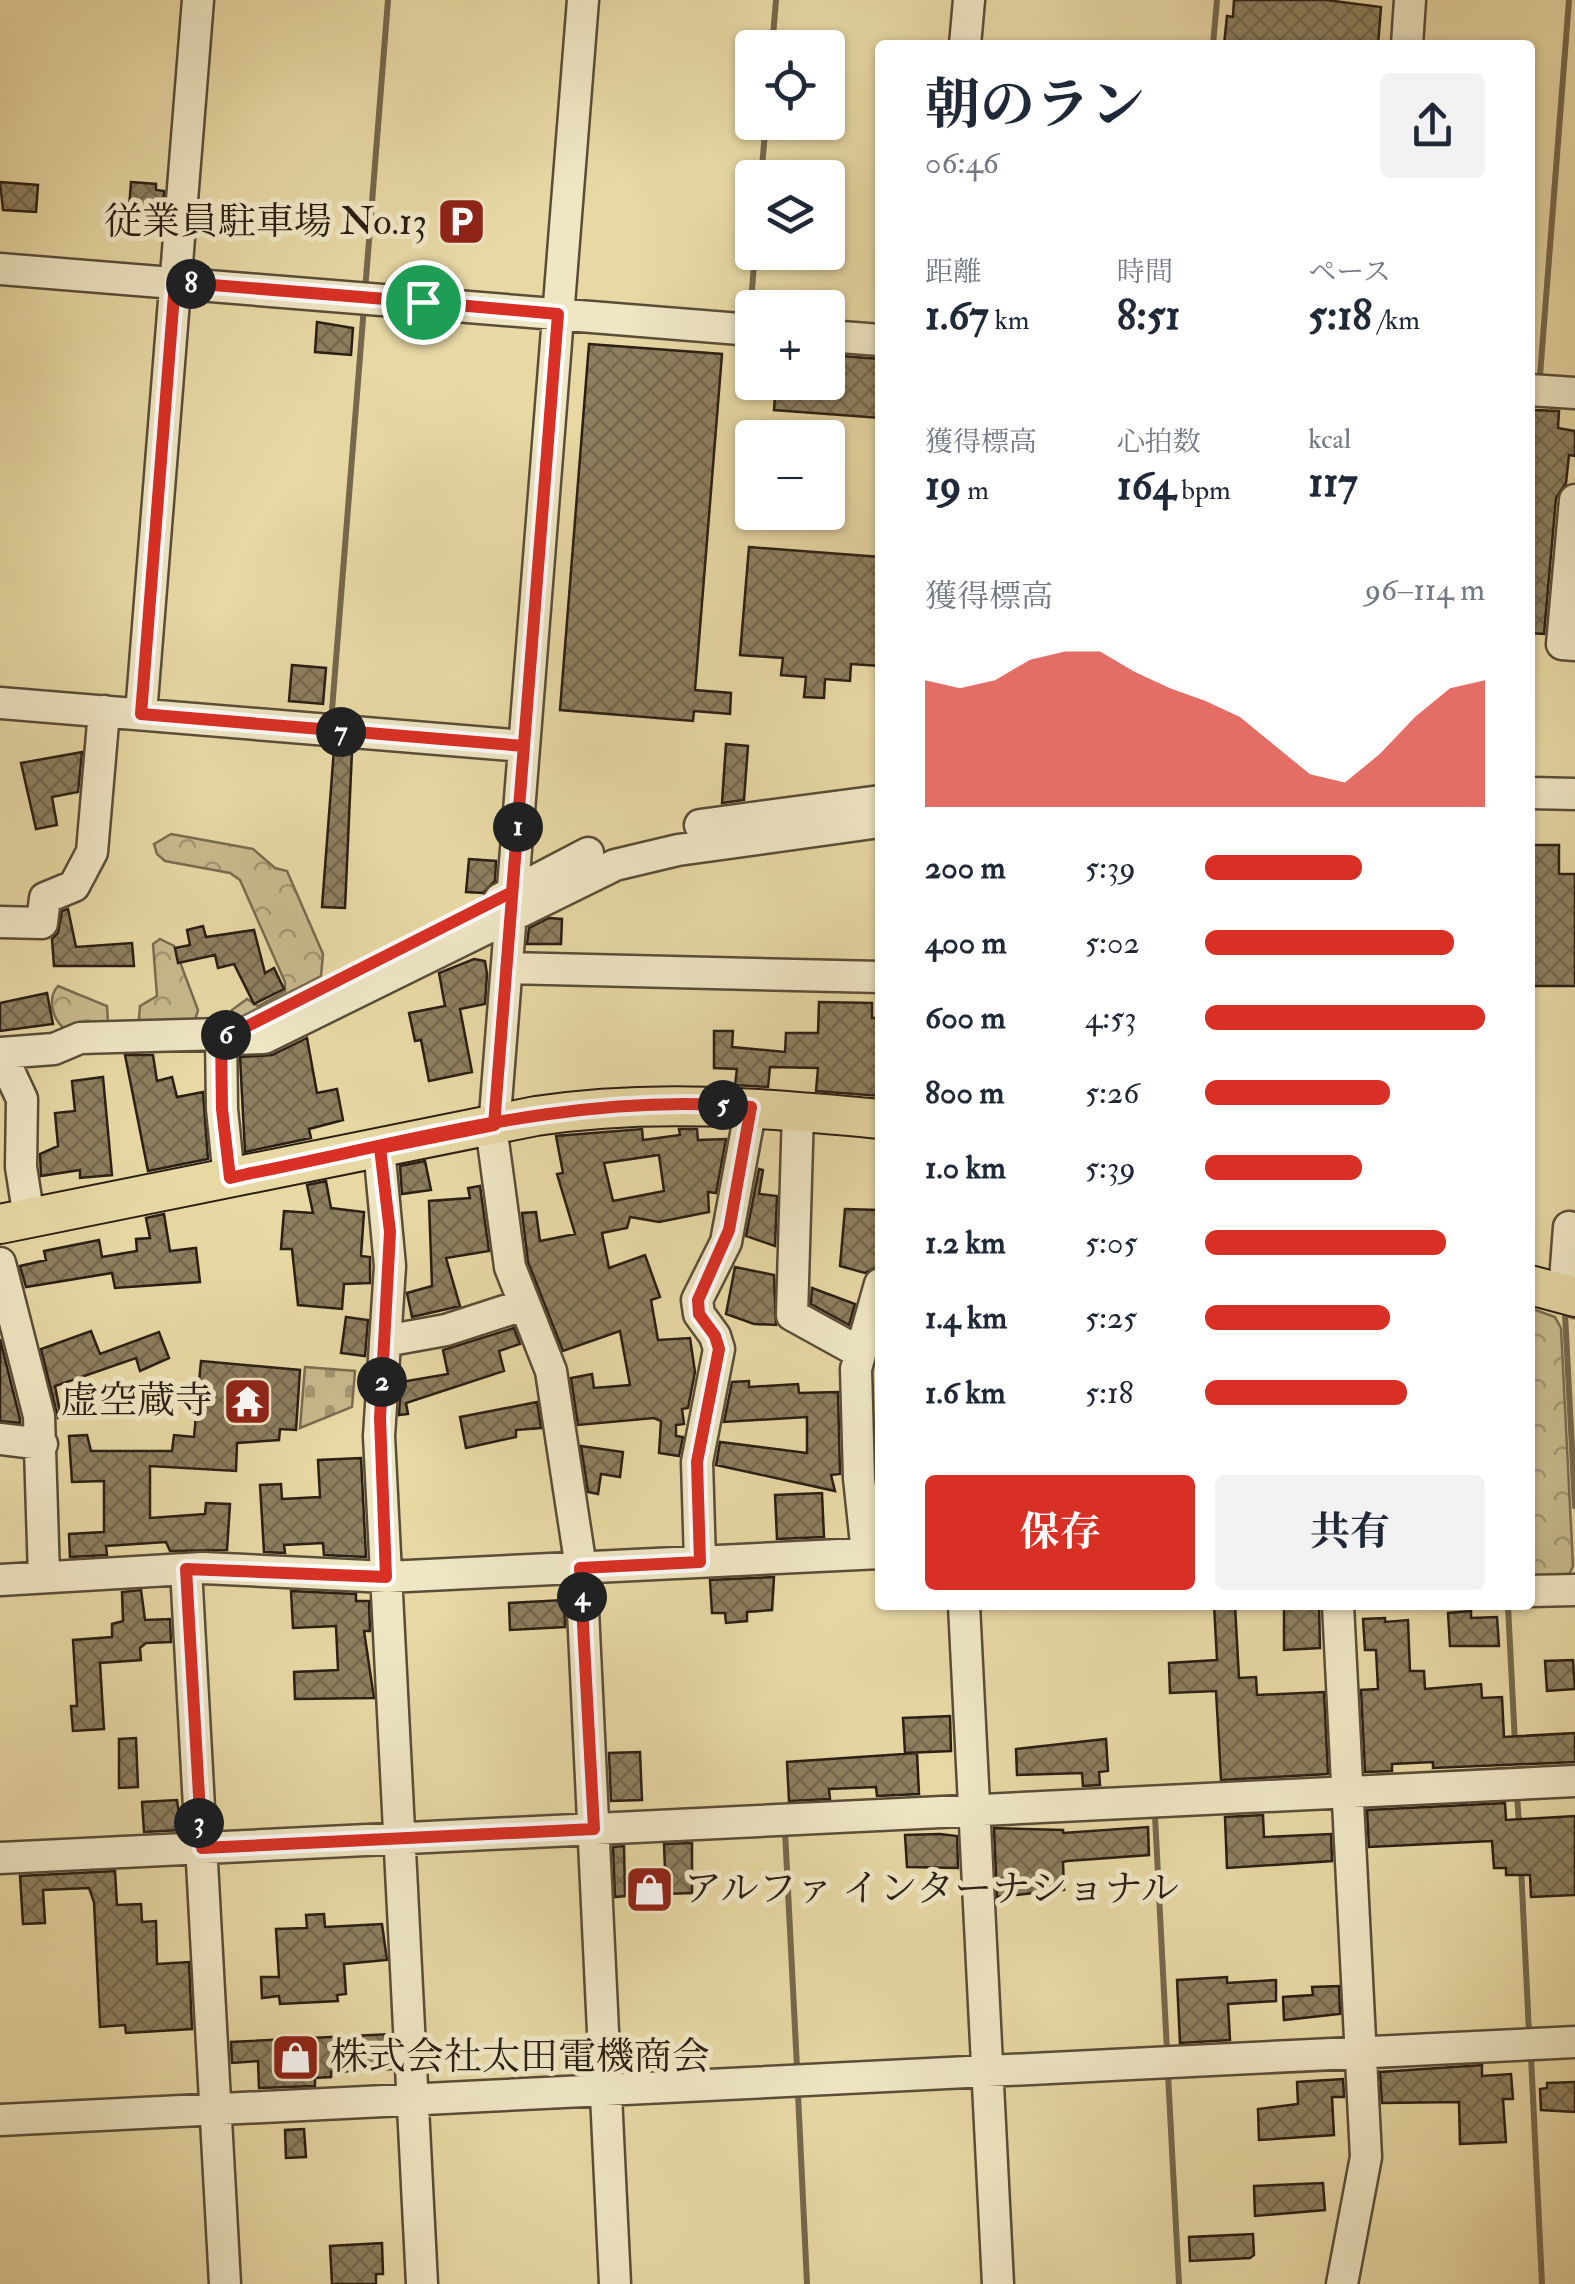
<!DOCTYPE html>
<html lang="ja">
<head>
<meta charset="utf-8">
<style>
	body { margin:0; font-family:"IM FELL Double Pica","Noto Serif JP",serif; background:#f2f2f3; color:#1f2937; height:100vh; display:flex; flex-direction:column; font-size:38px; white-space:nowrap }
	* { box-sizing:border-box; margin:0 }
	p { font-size:32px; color:#747a83 }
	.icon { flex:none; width:55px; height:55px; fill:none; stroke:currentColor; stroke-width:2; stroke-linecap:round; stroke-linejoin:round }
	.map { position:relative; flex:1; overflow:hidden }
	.drawer { position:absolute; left:875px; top:40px; width:660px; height:1570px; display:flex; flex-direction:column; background:#fff; border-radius:10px; box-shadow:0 2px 8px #0004 }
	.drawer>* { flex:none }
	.fabs { position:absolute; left:735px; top:30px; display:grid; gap:20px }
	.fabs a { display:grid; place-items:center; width:110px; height:110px; border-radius:10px; background:#fff; box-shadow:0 2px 8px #0004; font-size:50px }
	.pin { position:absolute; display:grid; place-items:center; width:85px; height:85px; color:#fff; margin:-42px; border:5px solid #fff; border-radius:50%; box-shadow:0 2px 10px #0007 }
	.km { position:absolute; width:50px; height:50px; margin:-25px; border-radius:50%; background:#222; color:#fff; font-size:28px; line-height:50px; text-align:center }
	.round { display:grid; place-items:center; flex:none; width:105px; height:105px; border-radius:10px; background:#f2f2f3 }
	.summary { display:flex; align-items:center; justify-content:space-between; height:170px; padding:0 50px }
	h1 { font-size:55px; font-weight:700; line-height:75px }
	.figures { display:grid; grid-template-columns:repeat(3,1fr); gap:15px; height:170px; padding:10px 50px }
	.figures div { display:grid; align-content:center }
	.figures b { font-size:42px; font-weight:700 }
	.figures small { font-size:28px; font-weight:400 }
	.figures p { font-size:28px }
	.chart { height:280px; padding:20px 50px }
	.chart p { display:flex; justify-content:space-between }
	.chart svg { width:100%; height:180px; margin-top:10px; fill:#d93025; opacity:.7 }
	.primary-button { display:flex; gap:20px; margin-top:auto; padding:20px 50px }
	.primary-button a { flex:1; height:115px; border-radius:10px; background:#d93025; color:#fff; font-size:40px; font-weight:700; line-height:115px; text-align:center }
	.primary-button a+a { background:#f2f2f3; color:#1f2937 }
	ul { padding:0 50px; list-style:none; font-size:32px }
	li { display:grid; grid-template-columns:160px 120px 1fr; align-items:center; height:75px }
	li i { height:25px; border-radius:12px; background:#d93025 }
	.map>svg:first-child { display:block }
</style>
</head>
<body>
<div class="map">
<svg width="1575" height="2284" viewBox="0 0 1575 2284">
	<defs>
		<pattern id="forest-crowns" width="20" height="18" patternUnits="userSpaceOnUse" patternTransform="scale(2.5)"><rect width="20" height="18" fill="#c7b98c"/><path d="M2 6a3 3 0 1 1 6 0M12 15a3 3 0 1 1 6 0" fill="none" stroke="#a29671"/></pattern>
		<pattern id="cemetery-stones" width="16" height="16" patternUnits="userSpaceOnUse" patternTransform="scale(2.5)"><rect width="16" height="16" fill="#c7b98c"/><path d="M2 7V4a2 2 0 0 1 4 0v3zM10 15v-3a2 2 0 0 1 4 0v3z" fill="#a29671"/></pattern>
		<pattern id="building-cross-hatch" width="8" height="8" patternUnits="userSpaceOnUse" patternTransform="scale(2.5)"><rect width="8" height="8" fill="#8d7f5f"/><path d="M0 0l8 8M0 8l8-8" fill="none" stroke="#73674d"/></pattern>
	</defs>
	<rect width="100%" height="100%" fill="#e7d8a4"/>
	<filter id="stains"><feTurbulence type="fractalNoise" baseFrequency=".002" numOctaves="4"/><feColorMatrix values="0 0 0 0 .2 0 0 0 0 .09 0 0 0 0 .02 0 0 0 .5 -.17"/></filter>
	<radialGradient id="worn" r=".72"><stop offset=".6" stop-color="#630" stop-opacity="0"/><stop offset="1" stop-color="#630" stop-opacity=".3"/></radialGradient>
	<path fill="url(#forest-crowns)" stroke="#796c50" stroke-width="2.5" d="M171,834L253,849L275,868L287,871L323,954L321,976L235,1020L232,1010L247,999L258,1006L285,991V982L240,880L230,873L165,861L157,854L154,844Z
		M160,939L174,946L198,1010L194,1024L143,1023L139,1018L140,1006L157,996L153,944Z
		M58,986L107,1006L108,1022L65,1029C52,1019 47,998 58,986Z
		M1530,1308L1555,1317L1561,1328L1573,1566L1566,1581L1530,1583Z"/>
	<path fill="url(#cemetery-stones)" stroke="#796c50" stroke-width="2.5" d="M305,1367L355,1371L352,1407L300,1428Z"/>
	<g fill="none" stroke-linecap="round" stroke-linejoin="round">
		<path stroke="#75684d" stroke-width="6" d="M1213,45L1217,0
			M772,48L776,0
			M761,178L766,122
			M365,291L388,0
			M750,315L755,252
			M1540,376L1569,0
			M331,723L364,306
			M1575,1317L1565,1314L1575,1506
			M1515,1743L1508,1606L1524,1605
			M1517,1795L1519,1824
			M1155,1816L1167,2051
			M785,1831L797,2068
			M1521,1866L1529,2033
			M1531,2056L1542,2284
			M1168,2074L1179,2284
			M798,2094L807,2284"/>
	</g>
	<path fill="url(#building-cross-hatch)" stroke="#2b1f14" stroke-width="2.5" fill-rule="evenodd" d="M1234,0H1326L1381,7L1378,45H1224L1227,16L1233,17Z
		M0,182L38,185L36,212L3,210Z
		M131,182L156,184V190L164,191L162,218L148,217V223L128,222Z
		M317,322L353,328L351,355L315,352Z
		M589,344L722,354L695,690L731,693L730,714L694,711L693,721L560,710Z
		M828,355L880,359V418L774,410L776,382H828Z
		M1533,410L1559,411L1558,428L1575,431V456L1569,455L1566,483L1556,498L1544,634L1530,633Z
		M749,547L880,557V666L851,664L850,681L825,679L824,698L804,697L806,677L781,675L783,658L740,655Z
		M292,665L326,668L323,704L289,701Z
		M726,744L748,746L744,800L722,803Z
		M334,749L352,751L345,908L322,907Z
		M82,752L78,792L52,797L57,825L36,829L21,763Z
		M1530,845H1559V874H1575V986H1530Z
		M469,859L496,861L495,881L483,893L466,892Z
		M68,909L76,947L132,943L134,966H54L52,939L58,933L62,911Z
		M549,918L562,919L561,944H527L529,928Z
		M203,926L206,937L254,930L265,973L274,968L284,989L254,1004L234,964L218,968L215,955L178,963L175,948L190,945L187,930Z
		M474,959L485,961L487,974L485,1004L460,1009L472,1072L429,1081L421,1040L415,1041L409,1013L445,1006L439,973Z
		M47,993L53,1024L0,1031V1003Z
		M819,1002L872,1003V1018H878L880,1096L816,1091L818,1068L770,1067L768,1087L735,1085L737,1069L714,1068V1031H733L732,1047L785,1052L786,1033H818Z
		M307,1038L317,1093L337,1089L343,1120L309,1129L311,1138L245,1152L240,1057L272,1055Z
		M125,1055H153L157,1081L172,1077L177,1097L203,1092L208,1159L148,1171Z
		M103,1077L112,1175L80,1178V1170L41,1176L40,1154L58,1146L55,1113L75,1111L72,1081Z
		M642,1129L643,1140L680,1135L679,1129H697L698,1140L726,1139L716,1193L708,1192L709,1212L659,1222L630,1217L627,1228L602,1233L609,1268L645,1255L660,1297L651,1300L658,1340L690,1338L695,1372L688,1408L682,1409L684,1424L676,1425V1436L683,1437L679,1456L659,1453L661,1421L654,1418L578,1425L571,1378L592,1374L594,1388L630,1385L620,1331L563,1351L528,1262L522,1213L536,1212L540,1241L575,1234L557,1174L563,1173L556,1136ZM659,1155L664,1191L613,1201L604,1163Z
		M425,1161L431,1190L402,1194L400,1166Z
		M759,1169L763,1170L759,1194L777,1196L775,1246L746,1236Z
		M326,1181L331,1208L364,1212L361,1256L370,1257V1283L344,1284L342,1309L298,1305L292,1249H281L284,1211L313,1213L307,1185Z
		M480,1186L489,1251L446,1258L460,1306L412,1317L407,1293L432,1286L429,1201L470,1198L468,1188Z
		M845,1209L878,1210L880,1266L865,1273L840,1266Z
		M164,1214L170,1251L196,1248L200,1282L115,1288L112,1273L26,1287L20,1266L46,1260L44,1251L99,1240L102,1257L137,1251L136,1239L150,1238L146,1218Z
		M735,1267L774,1275L776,1325L754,1324L726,1314Z
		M812,1288L855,1304L849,1325L811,1304Z
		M346,1317L368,1320L365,1356L341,1353Z
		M514,1328L520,1344L499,1351L504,1371L406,1403L408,1414L399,1415L401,1382L448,1374L443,1350Z
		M91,1331L100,1354L159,1332L169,1358L140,1371L136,1358L55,1386L61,1417L58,1418L41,1349Z
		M0,1339L20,1419V1423L0,1421Z
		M201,1361L300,1370L296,1430L280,1429L279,1440L237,1443L236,1471L150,1466V1518L205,1514L206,1503L230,1504L227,1550L170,1551L166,1542L106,1546L107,1555L70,1557L69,1534L104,1532V1481L72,1482L69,1436L87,1435L91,1451H172L174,1435L194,1437Z
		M749,1381V1387L798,1384L799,1393L838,1392L840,1474L831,1475L835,1491L716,1465L720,1442L807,1453V1417L724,1422L732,1382Z
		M537,1402L541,1428L516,1430V1437L466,1448L460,1417Z
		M581,1446L623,1452L620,1477L601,1474L598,1494L588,1492Z
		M361,1458L366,1557L324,1555L323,1543L284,1545L285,1553L264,1552L260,1485L281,1484L282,1499L320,1497L318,1460Z
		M822,1493L824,1537L777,1539L775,1495Z
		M774,1577L772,1610L747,1612V1621L726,1623L725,1613H712L710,1580Z
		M141,1590L145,1620L170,1619L171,1642L146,1643L140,1648L141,1660L100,1663L104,1729L73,1731L71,1706H77L73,1640L112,1637V1624L123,1621L122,1592Z
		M291,1591L356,1594V1601H369L370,1631H364L374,1698L295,1699L294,1672L338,1670L336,1626L293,1628Z
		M564,1600L565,1627L510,1630L509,1603Z
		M1214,1605H1235L1239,1678L1256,1677L1257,1695L1324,1692L1328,1774L1221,1780L1216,1691L1170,1693L1169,1663L1217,1660Z
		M1284,1605H1319L1320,1648L1284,1650Z
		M1471,1611V1618L1497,1617L1499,1646H1450L1448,1613Z
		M1385,1618V1622L1408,1620L1410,1671H1424L1425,1689L1481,1684L1482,1698L1502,1697L1504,1737L1575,1733V1762L1433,1768V1762L1392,1764V1771L1365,1772L1361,1690L1378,1689L1376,1650H1365L1363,1619Z
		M1573,1660L1575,1689L1547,1691L1545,1661Z
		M950,1716L951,1751L905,1753L903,1718Z
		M136,1738L138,1787L119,1788V1739Z
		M1106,1739L1108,1771L1099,1772L1100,1785L1083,1786L1082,1773L1017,1775L1016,1749Z
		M640,1752L642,1800L611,1801L609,1753Z
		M917,1753L919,1794L877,1796L876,1787L829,1789L830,1799L789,1801L787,1762Z
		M177,1800L181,1830L144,1832L142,1802Z
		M1505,1803L1506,1820L1575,1816V1895L1531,1897L1530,1875H1506V1868H1494L1492,1841L1369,1847L1367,1810Z
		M1263,1815L1264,1837L1331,1834L1332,1861L1227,1868L1225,1817Z
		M1148,1827L1149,1855L1067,1861L1063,1862L1064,1890L997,1897L994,1828L1063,1830V1833Z
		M940,1834L957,1836L958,1868L907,1867L905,1835Z
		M692,1843V1893L666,1894L664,1844Z
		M624,1846L625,1896L615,1897L613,1847Z
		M115,1871L117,1905L141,1904L142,1922L156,1921L157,1964L189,1962L192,2029L126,2033L125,2025L100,2027L94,1902L89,1888L43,1890L45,1923L23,1924L20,1876Z
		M324,1914L325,1927L382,1924L387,1960L344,1964L346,1994L337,1995L338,2001L280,2004L279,1996L262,1998L261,1977H279L276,1929L307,1928L306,1915Z
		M1227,1977V1983L1276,1980V2001L1228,2004L1230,2040L1180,2043L1177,1980Z
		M1339,1986L1340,2014L1284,2020L1283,1997L1313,1995L1312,1987Z
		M391,2034L392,2069L331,2072V2077L315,2078V2086L259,2088L258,2061L232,2063L231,2042Z
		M1482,2065V2076L1511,2074L1513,2099H1503L1506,2142L1460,2144L1459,2102L1382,2103L1380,2072Z
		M1343,2079L1344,2097H1332L1334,2135L1259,2140L1258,2109L1298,2104L1297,2082Z
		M1575,2082V2112L1541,2110L1540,2089L1547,2088V2083Z
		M304,2129L306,2157L286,2158L285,2130Z
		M1323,2183L1325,2210L1255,2216L1254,2186Z
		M1253,2234L1254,2255L1250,2258L1190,2261L1189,2237Z
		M382,2243L383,2274H376V2284H332L330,2246Z"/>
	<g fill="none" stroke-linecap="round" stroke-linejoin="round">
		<defs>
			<path id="minor" d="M583,0L493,1141L510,1267L551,1371L581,1568L615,2284
				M965,45L969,0
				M1407,45L1410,0
				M0,269L752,330
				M828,336L880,340
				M1530,390L1575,393
				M1575,500L1562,644L1575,645
				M0,703L524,746
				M141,714L198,0
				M1530,793L1575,794
				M700,825L880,801
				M500,899L588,853
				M0,922L42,923L45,898L74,886L92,852L104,711
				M507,968L880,977
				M221,1034L222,1109L229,1178
				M0,1053L54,1049L80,1038L221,1034L231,1039L264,1038L615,865L678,850L880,822
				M1,1054L22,1099L21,1167L29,1218
				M798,1111L792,1315L859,1352
				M379,1148L390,1266L379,1436L422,2284
				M0,1263L39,1416L44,1577
				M1564,1294L1569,1227
				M385,1341L446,1330L523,1305
				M0,1439L42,1444
				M867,1553L859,1478L856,1369L880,1284
				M700,1562L697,1462L719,1349L715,1336L699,1314L697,1300L726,1242L751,1107
				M186,1569L225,2284
				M0,1580L203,1568L387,1577L880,1553
				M1530,1591L1575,1590
				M964,1605L998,2284
				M1338,1605L1366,2157L1342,2284
				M0,1858L1575,1781
				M0,2120L1575,2042"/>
			<path id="major" d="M0,1224L536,1116C653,1098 764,1108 880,1119
				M1530,1285L1575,1297"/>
		</defs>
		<use href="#minor" stroke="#5a4d38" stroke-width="35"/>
		<use href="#major" stroke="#2b1f14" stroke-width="42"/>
		<use href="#minor" stroke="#efe6c4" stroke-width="30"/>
		<use href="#major" stroke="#e7d8a4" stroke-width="38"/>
	</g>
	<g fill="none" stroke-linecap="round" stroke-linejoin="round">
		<defs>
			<path id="route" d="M423,302L558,314L494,1125L380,1148L390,1232L380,1418L386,1577L186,1569L202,1848L594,1829L580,1568L700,1562L697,1462L719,1349L715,1336L699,1314L698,1300L729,1230L751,1107C581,1091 412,1141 247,1174L230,1178L222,1109L221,1034L228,1036L512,892L524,746L141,714L175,282L423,302"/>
		</defs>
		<use href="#route" stroke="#fff" stroke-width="20"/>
		<use href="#route" stroke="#d93025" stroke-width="12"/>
	</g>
	<defs>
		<symbol id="parking-square" viewBox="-11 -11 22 22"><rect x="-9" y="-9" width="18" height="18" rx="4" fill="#8f2418" stroke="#efe6c4"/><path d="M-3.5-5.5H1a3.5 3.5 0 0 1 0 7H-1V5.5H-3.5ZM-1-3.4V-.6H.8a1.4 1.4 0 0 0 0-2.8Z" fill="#fff"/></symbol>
		<symbol id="temple-square" viewBox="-11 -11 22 22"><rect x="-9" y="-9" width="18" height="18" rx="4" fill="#8f2418" stroke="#efe6c4"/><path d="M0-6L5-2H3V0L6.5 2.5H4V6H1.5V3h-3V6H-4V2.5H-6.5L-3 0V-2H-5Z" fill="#fff"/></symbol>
		<symbol id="shop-square" viewBox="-11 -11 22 22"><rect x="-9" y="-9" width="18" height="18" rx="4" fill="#8f2418" stroke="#efe6c4"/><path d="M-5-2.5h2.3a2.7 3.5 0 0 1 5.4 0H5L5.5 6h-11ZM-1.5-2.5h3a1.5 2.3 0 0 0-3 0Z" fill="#fff"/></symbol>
	</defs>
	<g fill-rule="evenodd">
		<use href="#parking-square" x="434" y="194" width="55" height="55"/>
		<use href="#temple-square" x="220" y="1374" width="55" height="55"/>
		<use href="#shop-square" x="622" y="1862" width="55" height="55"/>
		<use href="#shop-square" x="268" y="2030" width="55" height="55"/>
	</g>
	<g text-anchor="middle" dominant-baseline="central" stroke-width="10" stroke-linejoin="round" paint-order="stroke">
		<g font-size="38" fill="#2b1f14" stroke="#efe6c4" text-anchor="end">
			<text x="427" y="222">従業員駐車場 No.13</text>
			<text x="213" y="1401">虚空蔵寺</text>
			<text x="684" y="1889" text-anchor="start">アルファ インターナショナル</text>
			<text x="330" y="2057" text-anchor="start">株式会社太田電機商会</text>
		</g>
	</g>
	<rect width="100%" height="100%" filter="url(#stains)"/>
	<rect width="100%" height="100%" fill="url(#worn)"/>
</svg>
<div class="fabs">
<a><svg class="icon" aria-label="locate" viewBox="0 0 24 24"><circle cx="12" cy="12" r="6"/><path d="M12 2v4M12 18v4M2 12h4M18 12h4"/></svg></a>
<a><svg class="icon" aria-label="layers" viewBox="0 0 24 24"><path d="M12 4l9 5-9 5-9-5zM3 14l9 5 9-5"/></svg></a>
<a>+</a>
<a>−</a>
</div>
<div class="pin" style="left:423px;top:302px;background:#1e9e55"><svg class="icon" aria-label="arrive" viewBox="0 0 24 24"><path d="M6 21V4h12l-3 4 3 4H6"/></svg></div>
<b class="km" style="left:518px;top:827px">1</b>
<b class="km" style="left:382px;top:1382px">2</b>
<b class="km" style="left:199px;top:1823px">3</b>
<b class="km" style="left:582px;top:1597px">4</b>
<b class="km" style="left:723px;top:1105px">5</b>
<b class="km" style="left:226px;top:1035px">6</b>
<b class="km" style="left:341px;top:732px">7</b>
<b class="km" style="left:191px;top:284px">8</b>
<section class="drawer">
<div class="summary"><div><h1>朝のラン</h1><p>06:46</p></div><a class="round"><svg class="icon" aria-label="share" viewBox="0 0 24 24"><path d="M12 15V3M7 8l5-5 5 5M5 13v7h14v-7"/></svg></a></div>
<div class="figures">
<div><p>距離</p><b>1.67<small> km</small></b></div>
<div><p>時間</p><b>8:51</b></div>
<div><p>ペース</p><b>5:18<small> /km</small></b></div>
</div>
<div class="figures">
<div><p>獲得標高</p><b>19<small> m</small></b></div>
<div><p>心拍数</p><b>164<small> bpm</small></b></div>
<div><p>kcal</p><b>117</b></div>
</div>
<div class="chart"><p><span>獲得標高</span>96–114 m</p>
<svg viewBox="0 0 160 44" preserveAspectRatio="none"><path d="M0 44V13L10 15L20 13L30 8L40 6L50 6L60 11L70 15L80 18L90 22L100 29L110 36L120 38L130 31L140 22L150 15L160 13V44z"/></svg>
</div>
<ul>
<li><b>200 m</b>5:39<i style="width:56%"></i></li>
<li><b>400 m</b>5:02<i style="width:89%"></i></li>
<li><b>600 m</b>4:53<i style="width:100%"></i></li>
<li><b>800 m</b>5:26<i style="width:66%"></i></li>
<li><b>1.0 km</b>5:39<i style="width:56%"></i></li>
<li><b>1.2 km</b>5:05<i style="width:86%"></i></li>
<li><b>1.4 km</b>5:25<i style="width:66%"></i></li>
<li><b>1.6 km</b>5:18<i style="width:72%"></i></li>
</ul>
<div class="primary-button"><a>保存</a><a>共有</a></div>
</section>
</div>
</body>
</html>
